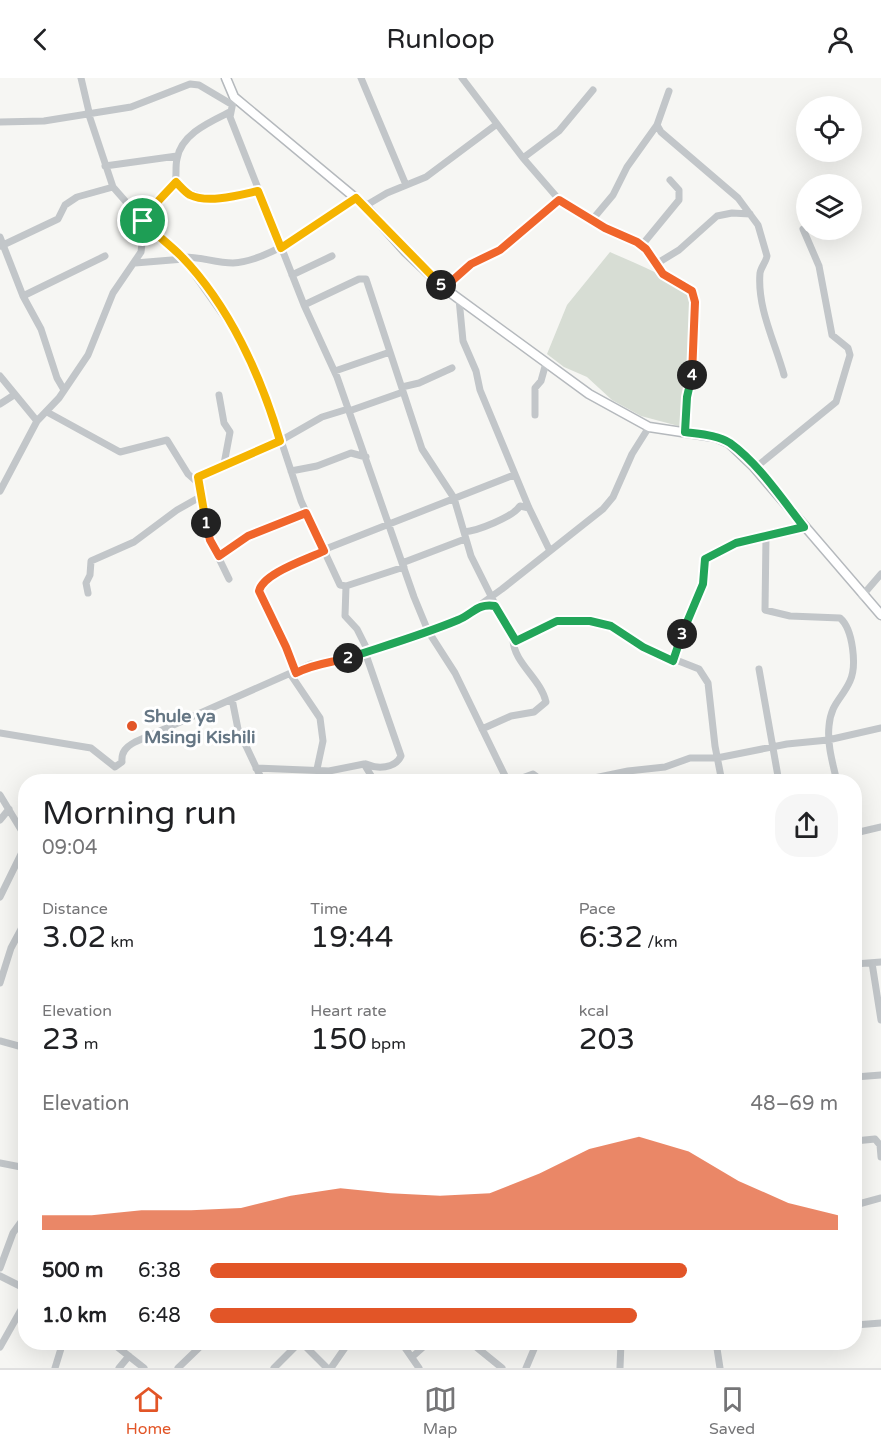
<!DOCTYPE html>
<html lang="en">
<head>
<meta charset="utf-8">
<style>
	body { margin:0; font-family:"Varela Round",sans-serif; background:#f6f6f6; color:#202124; height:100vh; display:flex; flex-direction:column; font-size:22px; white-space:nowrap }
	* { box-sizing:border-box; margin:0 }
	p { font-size:20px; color:#757577 }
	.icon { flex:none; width:33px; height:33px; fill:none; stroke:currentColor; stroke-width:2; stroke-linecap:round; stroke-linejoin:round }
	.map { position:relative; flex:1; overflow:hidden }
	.details { position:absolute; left:18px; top:696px; width:844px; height:576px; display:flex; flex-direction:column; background:#fff; border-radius:24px; box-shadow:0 6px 24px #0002 }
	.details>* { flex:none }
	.buttons { position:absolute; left:796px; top:18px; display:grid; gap:12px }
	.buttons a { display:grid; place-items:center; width:66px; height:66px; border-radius:50%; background:#fff; box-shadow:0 6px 24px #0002; font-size:30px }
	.pin { position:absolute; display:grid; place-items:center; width:51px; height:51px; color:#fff; margin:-26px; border:3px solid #fff; border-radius:50%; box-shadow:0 2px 6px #0007 }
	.km { position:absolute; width:30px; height:30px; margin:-15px; border-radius:50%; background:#222; color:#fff; font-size:16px; line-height:30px; text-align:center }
	.round { display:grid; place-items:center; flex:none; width:63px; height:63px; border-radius:24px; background:#f6f6f6 }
	.summary { display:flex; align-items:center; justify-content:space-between; height:102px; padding:0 24px }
	h1 { font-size:33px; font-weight:600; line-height:45px }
	.figures { display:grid; grid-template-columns:repeat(3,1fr); gap:9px; height:102px; padding:6px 24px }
	.figures div { display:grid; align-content:center }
	.figures b { font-size:30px; font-weight:600 }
	.figures small { font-size:16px; font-weight:400 }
	.figures p { font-size:16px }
	.chart { height:168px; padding:12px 24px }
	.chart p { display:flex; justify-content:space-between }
	.chart svg { width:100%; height:108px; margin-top:6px; fill:#e25527; opacity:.7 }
	ul { padding:0 24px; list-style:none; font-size:20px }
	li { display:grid; grid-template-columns:96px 72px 1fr; align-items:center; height:45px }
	li i { height:15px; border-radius:8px; background:#e25527 }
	header { display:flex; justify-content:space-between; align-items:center; height:78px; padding:0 24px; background:#fff; font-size:27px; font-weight:600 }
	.tab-bar { display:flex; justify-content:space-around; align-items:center; height:84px; border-top:2px solid #e0e0e0; background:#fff; font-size:16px; color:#757577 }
	.tab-bar a { display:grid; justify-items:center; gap:3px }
	.tab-bar .on { color:#e25527 }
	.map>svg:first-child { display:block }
</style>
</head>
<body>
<header><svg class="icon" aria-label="back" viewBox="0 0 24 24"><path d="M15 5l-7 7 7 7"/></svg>Runloop<svg class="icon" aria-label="person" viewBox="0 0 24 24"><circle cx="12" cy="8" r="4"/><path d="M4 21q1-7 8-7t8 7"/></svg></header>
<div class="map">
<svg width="881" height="1290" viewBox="0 0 881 1290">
	<rect width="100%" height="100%" fill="#f6f6f3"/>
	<path fill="#d7ddd4" d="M610,174C636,186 671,199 694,217L696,261L687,306L686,350L641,338L612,322L587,299L564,289L547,276L567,227Z"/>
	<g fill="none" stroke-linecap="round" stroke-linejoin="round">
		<defs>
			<path id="major" d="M226,0L234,19L365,128L406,174L444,210L589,316L649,349L715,359L729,365L753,388L881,537"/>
		</defs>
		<use href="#major" stroke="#b5b9bd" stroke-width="11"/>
		<path stroke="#c2c6c9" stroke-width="7" d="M81,0L89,34
			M361,0L406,107
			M462,0L523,80L562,125L605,150L637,163L647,171L663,196L692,213L695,224V268L691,305L687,319L685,354
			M234,19L230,39L304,227L337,299L414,519L428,553L455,595L508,704
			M88,34L113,109L148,149L182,179L235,254L266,317L301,423L340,507L346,508L404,489
			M0,44L44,43L131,29L190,6L199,7L231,26
			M657,47L661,54L738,120L758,147L767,178C766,184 761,189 760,195C757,230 775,264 784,297
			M523,80L559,53L593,12
			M105,88L177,78
			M176,104C200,128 227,120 258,113
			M365,128L387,115L426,99L497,46
			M592,142L613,117L627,89L657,47L669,13
			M0,159L23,218L41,251L57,300L64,312
			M642,167L679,122V112L670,102
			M1,168L58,141L65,127L77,119L113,109
			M182,179C199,178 215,185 233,185C272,183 323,142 356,120
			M135,185L184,181
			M656,186L679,172L717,138L732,135L750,136
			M292,197L332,178
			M444,210L476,183L500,172L559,122
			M23,218L105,178
			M459,221L463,263L476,293L480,312L529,430L550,473
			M304,227L359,201H366L422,371L454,420L471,478L513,562H519L557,543H590L611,548L643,569L699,591L708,605L715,668L722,704
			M335,293L390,274
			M0,298L37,343
			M402,309L419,305L452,290
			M219,317L224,345L230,354L224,386
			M0,326L14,317
			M349,333L403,314
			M47,334L120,374L167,362L188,396L197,404
			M535,337V310L541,303L546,285
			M755,390L836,324L850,277L848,270L832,257L819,188L803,151
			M291,393L317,388L351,375L366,379
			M0,413L37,343L59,320L88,277L113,215L141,174L145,139L175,105C177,97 175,89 177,81C181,56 210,44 230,34
			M464,454C477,453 513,439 520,428L529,430
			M766,458L765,532L790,538L840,540C853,551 857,588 850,603C842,621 831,625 829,648C827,667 833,686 837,704
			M323,472L514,397
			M219,478L248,458L306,435
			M402,485L465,461
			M229,501L210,462L197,399L280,363L322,339L348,331
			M346,508L345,538L357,551L368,573
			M88,515L86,505L90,497L91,483L134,464L177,432L200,419
			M862,518L881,496
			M365,574L401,678C395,691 377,691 366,686
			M673,583L703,506L705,481L736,465L804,449
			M759,591L779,704
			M296,595C291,580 258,516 260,508L279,493L324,473
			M291,597L320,640L323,663L317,691
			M232,621L238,651L263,704
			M482,651L511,638L534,634L546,624C541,601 514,585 513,562
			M0,655L91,670L115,689L122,684C121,674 126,669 135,664L311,586H328L459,542L502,511L603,431L613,419L632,376L649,349
			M256,690L329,693L364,686L375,704
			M511,704L533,696L544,704
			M575,704L628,693L665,689L690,680H717L787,666L828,662L881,650
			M0,717L26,760
			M0,742L9,731
			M855,755L881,749
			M0,819L26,766
			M872,885L881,942
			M855,886L881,884
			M0,905L11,870L26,842
			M0,963L26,970
			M855,999L881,997
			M855,1063L875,1061L880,1067L881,1079
			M0,1085L26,1090
			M855,1127L881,1120
			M0,1190L13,1155L26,1137
			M0,1198L26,1211
			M855,1247L881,1245
			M111,1264L144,1290
			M301,1264L327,1290
			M401,1264L419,1290
			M470,1264L502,1290
			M716,1264L720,1290
			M0,1269L26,1223
			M412,1279L429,1264
			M55,1290L63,1264
			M119,1290L129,1278
			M178,1290L205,1264
			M274,1290L300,1264
			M331,1290L349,1264
			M526,1290L537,1264
			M620,1290L621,1264"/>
		<use href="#major" stroke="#fff" stroke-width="8"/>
	</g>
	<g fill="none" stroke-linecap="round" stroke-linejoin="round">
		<defs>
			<path id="split-1" d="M143,143C155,156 169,166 181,178C229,227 261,298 280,363L198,399L206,445"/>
			<path id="split-2" d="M206,445L210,462L219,478L248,458L306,435L324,473C308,481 263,495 259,513L286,569L296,595C313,586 329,585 348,580"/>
			<path id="split-3" d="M348,580C384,568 422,557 458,542C473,536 477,525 495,528L516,563L557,543H590L611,548L643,569L673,583L682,556"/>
			<path id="split-4" d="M682,556L703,506L705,481L736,465L804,449C782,421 759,386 730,365C718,357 699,356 685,354L687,319L692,297"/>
			<path id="split-5" d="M441,207L444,210L471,186L500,172L559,122L605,150L637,164L646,171L663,196L692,213L695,224L692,297"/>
			<path id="split-6" d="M143,143L147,135L176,104C180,108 185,114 190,117C208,126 240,117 258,113L281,170L356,120L441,207"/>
		</defs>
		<use href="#split-1" stroke="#fff" stroke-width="12"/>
		<use href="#split-2" stroke="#fff" stroke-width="12"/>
		<use href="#split-3" stroke="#fff" stroke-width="12"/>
		<use href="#split-4" stroke="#fff" stroke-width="12"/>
		<use href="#split-5" stroke="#fff" stroke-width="12"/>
		<use href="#split-6" stroke="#fff" stroke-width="12"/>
		<use href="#split-1" stroke="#f5b400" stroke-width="8"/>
		<use href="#split-2" stroke="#f0652b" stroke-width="8"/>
		<use href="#split-3" stroke="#22a559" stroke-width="8"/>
		<use href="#split-4" stroke="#22a559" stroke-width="8"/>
		<use href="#split-5" stroke="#f0652b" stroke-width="8"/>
		<use href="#split-6" stroke="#f5b400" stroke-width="8"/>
	</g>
	<circle fill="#e25527" stroke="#fff" stroke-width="2" cx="132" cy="648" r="6"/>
	<g text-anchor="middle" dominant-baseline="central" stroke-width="6" stroke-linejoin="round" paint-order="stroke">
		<g font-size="18" font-weight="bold" fill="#657684" stroke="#fff" text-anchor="start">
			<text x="144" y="638">Shule ya<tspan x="144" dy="21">Msingi Kishili</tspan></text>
		</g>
	</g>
</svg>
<div class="buttons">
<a><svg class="icon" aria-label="locate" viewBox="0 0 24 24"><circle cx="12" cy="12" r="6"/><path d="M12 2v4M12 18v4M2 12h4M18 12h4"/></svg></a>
<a><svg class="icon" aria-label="layers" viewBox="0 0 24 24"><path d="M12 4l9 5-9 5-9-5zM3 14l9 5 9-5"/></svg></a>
</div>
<div class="pin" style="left:143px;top:143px;background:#1e9e55"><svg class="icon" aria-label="arrive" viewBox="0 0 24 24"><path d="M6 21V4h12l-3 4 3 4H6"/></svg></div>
<b class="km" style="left:206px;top:445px">1</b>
<b class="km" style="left:348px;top:580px">2</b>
<b class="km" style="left:682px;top:556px">3</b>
<b class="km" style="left:692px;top:297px">4</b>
<b class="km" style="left:441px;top:207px">5</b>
<section class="details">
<div class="summary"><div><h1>Morning run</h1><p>09:04</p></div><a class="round"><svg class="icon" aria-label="share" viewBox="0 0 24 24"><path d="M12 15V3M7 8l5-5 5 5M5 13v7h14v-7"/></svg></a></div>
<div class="figures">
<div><p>Distance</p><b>3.02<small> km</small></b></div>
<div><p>Time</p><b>19:44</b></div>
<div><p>Pace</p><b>6:32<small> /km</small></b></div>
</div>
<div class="figures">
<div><p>Elevation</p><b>23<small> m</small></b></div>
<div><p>Heart rate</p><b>150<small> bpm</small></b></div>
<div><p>kcal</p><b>203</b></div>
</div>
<div class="chart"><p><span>Elevation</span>48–69 m</p>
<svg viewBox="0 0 160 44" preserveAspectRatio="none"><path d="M0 44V38L10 38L20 36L30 36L40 35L50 30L60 27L70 29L80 30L90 29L100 21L110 11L120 6L130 12L140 24L150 33L160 38V44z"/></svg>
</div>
<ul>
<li><b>500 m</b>6:38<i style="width:76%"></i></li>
<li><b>1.0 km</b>6:48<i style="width:68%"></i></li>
</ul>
</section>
</div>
<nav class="tab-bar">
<a class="on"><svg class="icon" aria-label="home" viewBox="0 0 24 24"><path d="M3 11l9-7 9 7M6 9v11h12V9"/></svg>Home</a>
<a><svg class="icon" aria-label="map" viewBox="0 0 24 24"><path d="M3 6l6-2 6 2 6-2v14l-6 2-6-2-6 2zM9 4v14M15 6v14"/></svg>Map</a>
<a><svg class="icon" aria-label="saved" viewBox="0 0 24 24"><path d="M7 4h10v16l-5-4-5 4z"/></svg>Saved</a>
</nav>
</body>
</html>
